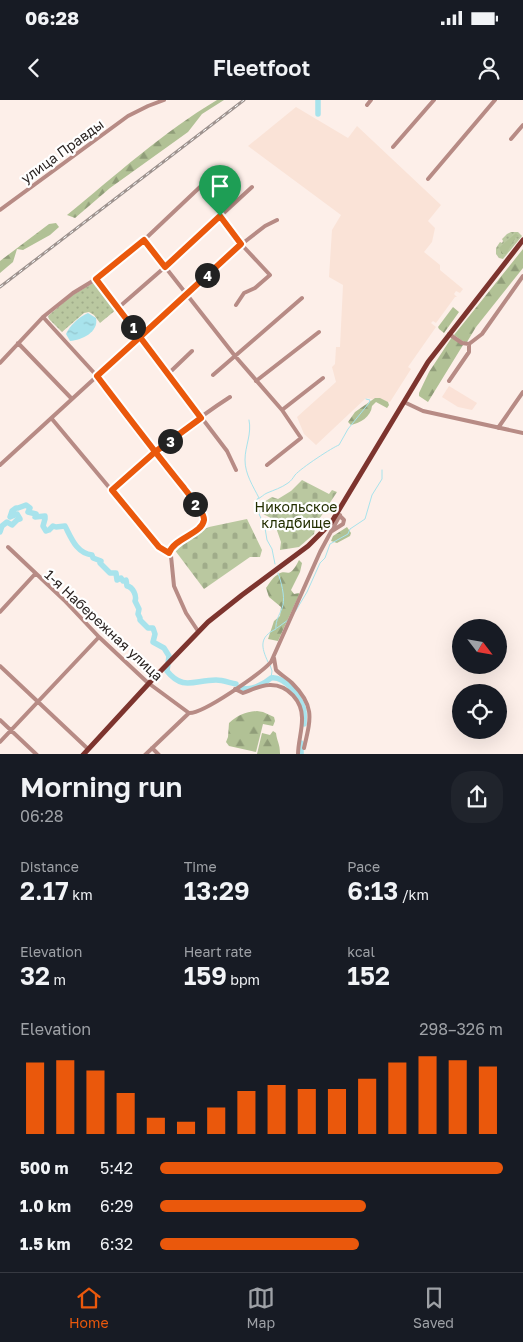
<!DOCTYPE html>
<html lang="en">
<head>
<meta charset="utf-8">
<style>
	body { margin:0; font-family:"Golos Text",sans-serif; background:#20242c; color:#f1f3f6; height:100vh; display:flex; flex-direction:column; font-size:19px; white-space:nowrap }
	* { box-sizing:border-box; margin:0 }
	p { font-size:16px; color:#9ea1a6 }
	.icon { flex:none; width:28px; height:28px; fill:none; stroke:currentColor; stroke-width:2; stroke-linecap:round; stroke-linejoin:round }
	.map { position:relative; height:654px; overflow:hidden }
	.side { display:flex; flex-direction:column; background:#171b24; flex:1 }
	.side>* { flex:none }
	.needle { width:32px; rotate:121deg }
	.fabs { position:absolute; left:452px; top:519px; display:grid; gap:10px }
	.fabs a { display:grid; place-items:center; width:55px; height:55px; border-radius:50%; background:#171b24; box-shadow:0 5px 20px #0002; font-size:25px }
	.pin { position:absolute; display:grid; place-items:center; width:42px; height:42px; color:#fff; margin:-51px -21px; border-radius:50% 50% 50% 0; rotate:-45deg; box-shadow:0 0 5px #0007 }
	.pin .icon { rotate:45deg }
	.km { position:absolute; width:25px; height:25px; margin:-12px; border-radius:50%; background:#222; color:#fff; font-size:14px; line-height:25px; text-align:center }
	.round { display:grid; place-items:center; flex:none; width:52px; height:52px; border-radius:20px; background:#20242c }
	.overview { display:flex; align-items:center; justify-content:space-between; height:85px; padding:0 20px }
	h1 { font-size:28px; font-weight:600; line-height:38px }
	.metrics { display:grid; grid-template-columns:repeat(3,1fr); gap:8px; height:85px; padding:5px 20px }
	.metrics div { display:grid; align-content:center }
	.metrics b { font-size:25px; font-weight:600 }
	.metrics small { font-size:14px; font-weight:400 }
	.metrics p { font-size:14px }
	.chart { height:140px; padding:10px 20px }
	.chart p { display:flex; justify-content:space-between }
	.chart svg { width:100%; height:90px; margin-top:5px; stroke:#ea580c; stroke-width:6 }
	ul { padding:0 20px; list-style:none; font-size:16px }
	li { display:grid; grid-template-columns:80px 60px 1fr; align-items:center; height:38px }
	li i { height:12px; border-radius:6px; background:#ea580c }
	.status { display:flex; justify-content:space-between; align-items:center; height:35px; padding:0 25px; background:#171b24; direction:ltr }
	.status svg { height:14px; fill:currentColor }
	header { display:flex; justify-content:space-between; align-items:center; height:65px; padding:0 20px; background:#171b24; font-size:22px; font-weight:600 }
	.tabs { display:flex; justify-content:space-around; align-items:center; height:70px; border-top:1px solid #363941; background:#171b24; font-size:14px; color:#9ea1a6 }
	.tabs a { display:grid; justify-items:center; gap:2px }
	.tabs .current { color:#ea580c }
	.map>svg:first-child { display:block }
</style>
</head>
<body>
<div class="status"><b>06:28</b><svg viewBox="0 0 49 12"><path d="M0 12V9h3v3zM5 12V6h3v6zM10 12V3h3v9zM15 12V0h3v12zM26 1h20v11H26zM47 4h2v5h-2z"/></svg></div>
<header><svg class="icon" aria-label="back" viewBox="0 0 24 24"><path d="M15 5l-7 7 7 7"/></svg>Fleetfoot<svg class="icon" aria-label="person" viewBox="0 0 24 24"><circle cx="12" cy="8" r="4"/><path d="M4 21q1-7 8-7t8 7"/></svg></header>
<div class="map">
<svg width="523" height="655" viewBox="0 0 523 655">
	<defs>
		<pattern id="green-dots" width="8" height="8" patternUnits="userSpaceOnUse" patternTransform="scale(1.25)"><rect width="8" height="8" fill="#bac8a0"/><path d="M2 2h.1M6 6h.1" fill="none" stroke="#a0ac8a" stroke-width="1.8" stroke-linecap="round"/></pattern>
		<pattern id="forest-firs" width="22" height="20" patternUnits="userSpaceOnUse" patternTransform="scale(1.25)"><rect width="22" height="20" fill="#b1c195"/><path d="M5 1l3.5 6h-7zM16 11l3.5 6h-7z" fill="#909d79"/></pattern>
		<pattern id="cemetery-stones" width="16" height="16" patternUnits="userSpaceOnUse" patternTransform="scale(1.25)"><rect width="16" height="16" fill="#bac8a0"/><path d="M2 7V4a2 2 0 0 1 4 0v3zM10 15v-3a2 2 0 0 1 4 0v3z" fill="#a0ac8a"/></pattern>
		<pattern id="water-ripples" width="26" height="14" patternUnits="userSpaceOnUse" patternTransform="scale(1.25)"><rect width="26" height="14" fill="#a8e3ec"/><path d="M2 4q2-2 4 0t4 0M15 11q2-2 4 0t4 0" fill="none" stroke="#91c3ca"/></pattern>
	</defs>
	<rect width="100%" height="100%" fill="#fdefe9"/>
	<path fill="#fbe2d7" d="M449,286L477,303L472,310L458,307L442,297Z"/>
	<path fill="#fae3d7" d="M296,7L348,38L357,26L441,105L428,121L435,128L432,142L424,152L440,165V170L463,189L460,193L456,191L454,194L457,197H455L436,223L433,221L431,223L436,227L408,267L411,269L390,302L366,298L316,345L304,334L297,317L336,282L332,267L335,264L336,247H340L343,185L329,177L332,130L341,115L248,46Z"/>
	<path fill="url(#green-dots)" d="M511,132H518L522,136L503,159L499,158L496,154V148L500,142L502,143L503,141L502,139L507,134Z
		M95,182L117,209L100,223L94,215L89,212L84,213L62,232L49,219L48,216L71,196Z"/>
	<path fill="url(#forest-firs)" d="M217,0H224L202,14L188,32L110,88L75,118L67,115C115,76 163,32 217,0Z
		M56,123L59,127L50,135L23,150L17,149L13,162L0,173V161L49,124Z
		M516,133L519,136L516,137L506,154H502L499,148C505,142 511,138 516,133Z
		M523,149V168L476,227L467,242H464L454,235Z
		M453,207L459,212L444,233L439,229L438,227Z
		M452,237L463,245L428,302L419,296V293L429,272Z
		M375,298H380L388,302L389,305L387,308L376,302L372,306C371,317 360,323 351,325L348,322L355,312Z
		M347,427L351,433L350,436L337,443L331,441L333,436Z
		M299,460L302,463L300,472L291,490L294,494L299,493V495L278,541L268,539L274,521L280,516L281,507L269,497L266,488C269,484 272,478 277,475C288,467 288,482 299,460Z
		M257,611L263,612L274,617L275,621L273,626L263,624L256,652L229,646L226,642L228,637L229,623C238,615 245,612 257,611Z
		M273,631L276,633C277,642 280,643 280,654H257L262,633L270,635Z"/>
	<path fill="url(#cemetery-stones)" d="M302,380L329,394L332,390L337,392L316,424L314,434L299,447L280,450L281,442L273,419L259,412L258,409L264,402L272,397L278,399L291,391Z
		M247,419L262,450L260,457H250L204,489L174,449L194,434L209,427Z"/>
	<path fill="url(#water-ripples)" d="M88,213L96,218C99,232 82,240 70,241L66,234C69,226 80,216 88,213Z"/>
	<g fill="none" stroke-linecap="round" stroke-linejoin="round">
		<path stroke="#a8e3ec" stroke-width="1" d="M249,320C252,334 245,346 245,360C245,374 253,386 259,398
			M275,464L272,449L267,440L265,428L257,409V399C261,398 264,394 267,393C274,390 281,388 288,383C291,381 293,378 295,375C301,368 333,347 339,345L348,329L369,303L370,300L366,299
			M295,512L307,492L320,463L325,458L330,444L348,434L350,429L365,419L372,395L382,379V370
			M277,528L288,520
			M268,562C261,547 259,537 276,529C275,520 281,513 283,505C285,496 281,481 278,473
			M270,565L272,571L271,578"/>
		<path stroke="#a8e3ec" stroke-width="5.5" d="M318,0V14
			M0,432L2,426L7,422L12,425L17,420L20,419L17,414L10,417L12,411L16,408H18L26,405L30,408L28,412L36,414L35,417L45,416V419L43,426L46,431L49,430L53,426L56,427L65,426C71,437 76,453 92,455L93,458L101,461L100,463L110,473H116L117,480L121,478L123,481L126,480L127,486C133,487 137,496 135,501L139,509L138,514L140,518V520L148,528H153L155,534L153,542L164,548L169,556L167,571C183,591 194,580 216,580C223,580 230,583 236,584
			M242,588C251,591 264,584 271,578C285,576 299,596 303,607C305,612 304,619 304,624
			M301,655V643"/>
		<path stroke="#b78b85" stroke-width="4" d="M367,5L371,0
			M511,39L523,25
			M393,47L434,0
			M428,79L495,0
			M0,110L128,16L148,6L164,0
			M220,116L241,144L270,175L255,188L244,193L236,205
			M144,140L235,256L282,310
			M96,179L227,351L236,370
			M118,208L165,167L252,87
			M43,217L97,276L203,416C205,435 175,436 169,453
			M449,234L462,243L469,244L482,234L523,176
			M18,243L72,299
			M0,263L43,217L73,193L101,176L144,140L200,87
			M168,274L192,251
			M213,275L302,198
			M256,281L319,232
			M449,281L469,252V244
			M404,302L423,311L523,333
			M52,319L159,447L171,456L174,486L186,513L198,531
			M498,328L523,292
			M0,365L238,147L265,126L277,120
			M267,365L301,338L282,310L323,278
			M112,389C150,357 188,324 230,297
			M332,431L343,424L344,420L340,416
			M8,447L64,500L99,537L147,582L189,613
			M0,512L35,474
			M274,558L276,570C281,575 287,578 292,583C315,606 311,618 304,648
			M0,566L88,649
			M235,589L243,593C251,590 261,585 269,585C288,584 303,602 302,620C302,631 298,643 298,655
			M0,620L37,655
			M0,642L99,537
			M152,648L159,655
			M145,655L189,613C203,614 260,574 271,562L320,452L340,415"/>
		<path stroke="#7d342e" stroke-width="5" d="M83,655L152,580L208,522L242,495L308,446L331,423L428,262L523,140"/>
		<defs>
			<path id="rail" d="M0,187L244,0"/>
		</defs>
		<use href="#rail" stroke="#9e938f" stroke-width="3"/>
		<use href="#rail" stroke="#fff" stroke-width="1" stroke-dasharray="4" stroke-linecap="butt"/>
	</g>
	<g fill="none" stroke-linecap="round" stroke-linejoin="round">
		<defs>
			<path id="route" d="M220,116L165,167L144,140L96,179L140,237L97,276C126,314 154,351 184,388C189,395 205,413 204,420C202,434 174,438 169,453L159,447L112,390L155,352L201,318L140,237L241,144L220,116"/>
		</defs>
		<use href="#route" stroke="#fff" stroke-width="10"/>
		<use href="#route" stroke="#ea580c" stroke-width="6"/>
	</g>
	<g text-anchor="middle" dominant-baseline="central" stroke-width="4.5" stroke-linejoin="round" paint-order="stroke">
		<g font-size="14" fill="#2c2523" stroke="#fff">
			<text transform="translate(62 51) rotate(-36)">улица Правды</text>
			<text transform="translate(104 525) rotate(43)">1-я Набережная улица</text>
		</g>
		<g font-size="14" fill="#232f00" stroke="#fff">
			<text x="296" y="406">Никольское<tspan x="296" dy="16">кладбище</tspan></text>
		</g>
	</g>
</svg>
<div class="fabs">
<a><svg class="needle" viewBox="-14 -14 28 28"><path d="M0-13l5 13h-10z" fill="#e53935"/><path d="M0 13l5-13h-10z" fill="#9ea1a6"/></svg></a>
<a><svg class="icon" aria-label="locate" viewBox="0 0 24 24"><circle cx="12" cy="12" r="6"/><path d="M12 2v4M12 18v4M2 12h4M18 12h4"/></svg></a>
</div>
<div class="pin" style="left:220px;top:116px;background:#1e9e55"><svg class="icon" aria-label="arrive" viewBox="0 0 24 24"><path d="M6 21V4h12l-3 4 3 4H6"/></svg></div>
<b class="km" style="left:133px;top:227px">1</b>
<b class="km" style="left:195px;top:404px">2</b>
<b class="km" style="left:170px;top:341px">3</b>
<b class="km" style="left:207px;top:175px">4</b>
</div>
<section class="side">
<div class="overview"><div><h1>Morning run</h1><p>06:28</p></div><a class="round"><svg class="icon" aria-label="share" viewBox="0 0 24 24"><path d="M12 15V3M7 8l5-5 5 5M5 13v7h14v-7"/></svg></a></div>
<div class="metrics">
<div><p>Distance</p><b>2.17<small> km</small></b></div>
<div><p>Time</p><b>13:29</b></div>
<div><p>Pace</p><b>6:13<small> /km</small></b></div>
</div>
<div class="metrics">
<div><p>Elevation</p><b>32<small> m</small></b></div>
<div><p>Heart rate</p><b>159<small> bpm</small></b></div>
<div><p>kcal</p><b>152</b></div>
</div>
<div class="chart"><p><span>Elevation</span>298–326 m</p>
<svg viewBox="0 0 160 44" preserveAspectRatio="none"><path d="M5 44V9M15 44V8M25 44V13M35 44V24M45 44V36M55 44V38M65 44V31M75 44V23M85 44V20M95 44V22M105 44V22M115 44V17M125 44V9M135 44V6M145 44V8M155 44V11"/></svg>
</div>
<ul>
<li><b>500 m</b>5:42<i style="width:100%"></i></li>
<li><b>1.0 km</b>6:29<i style="width:60%"></i></li>
<li><b>1.5 km</b>6:32<i style="width:58%"></i></li>
</ul>
</section>
<nav class="tabs">
<a class="current"><svg class="icon" aria-label="home" viewBox="0 0 24 24"><path d="M3 11l9-7 9 7M6 9v11h12V9"/></svg>Home</a>
<a><svg class="icon" aria-label="map" viewBox="0 0 24 24"><path d="M3 6l6-2 6 2 6-2v14l-6 2-6-2-6 2zM9 4v14M15 6v14"/></svg>Map</a>
<a><svg class="icon" aria-label="saved" viewBox="0 0 24 24"><path d="M7 4h10v16l-5-4-5 4z"/></svg>Saved</a>
</nav>
</body>
</html>
